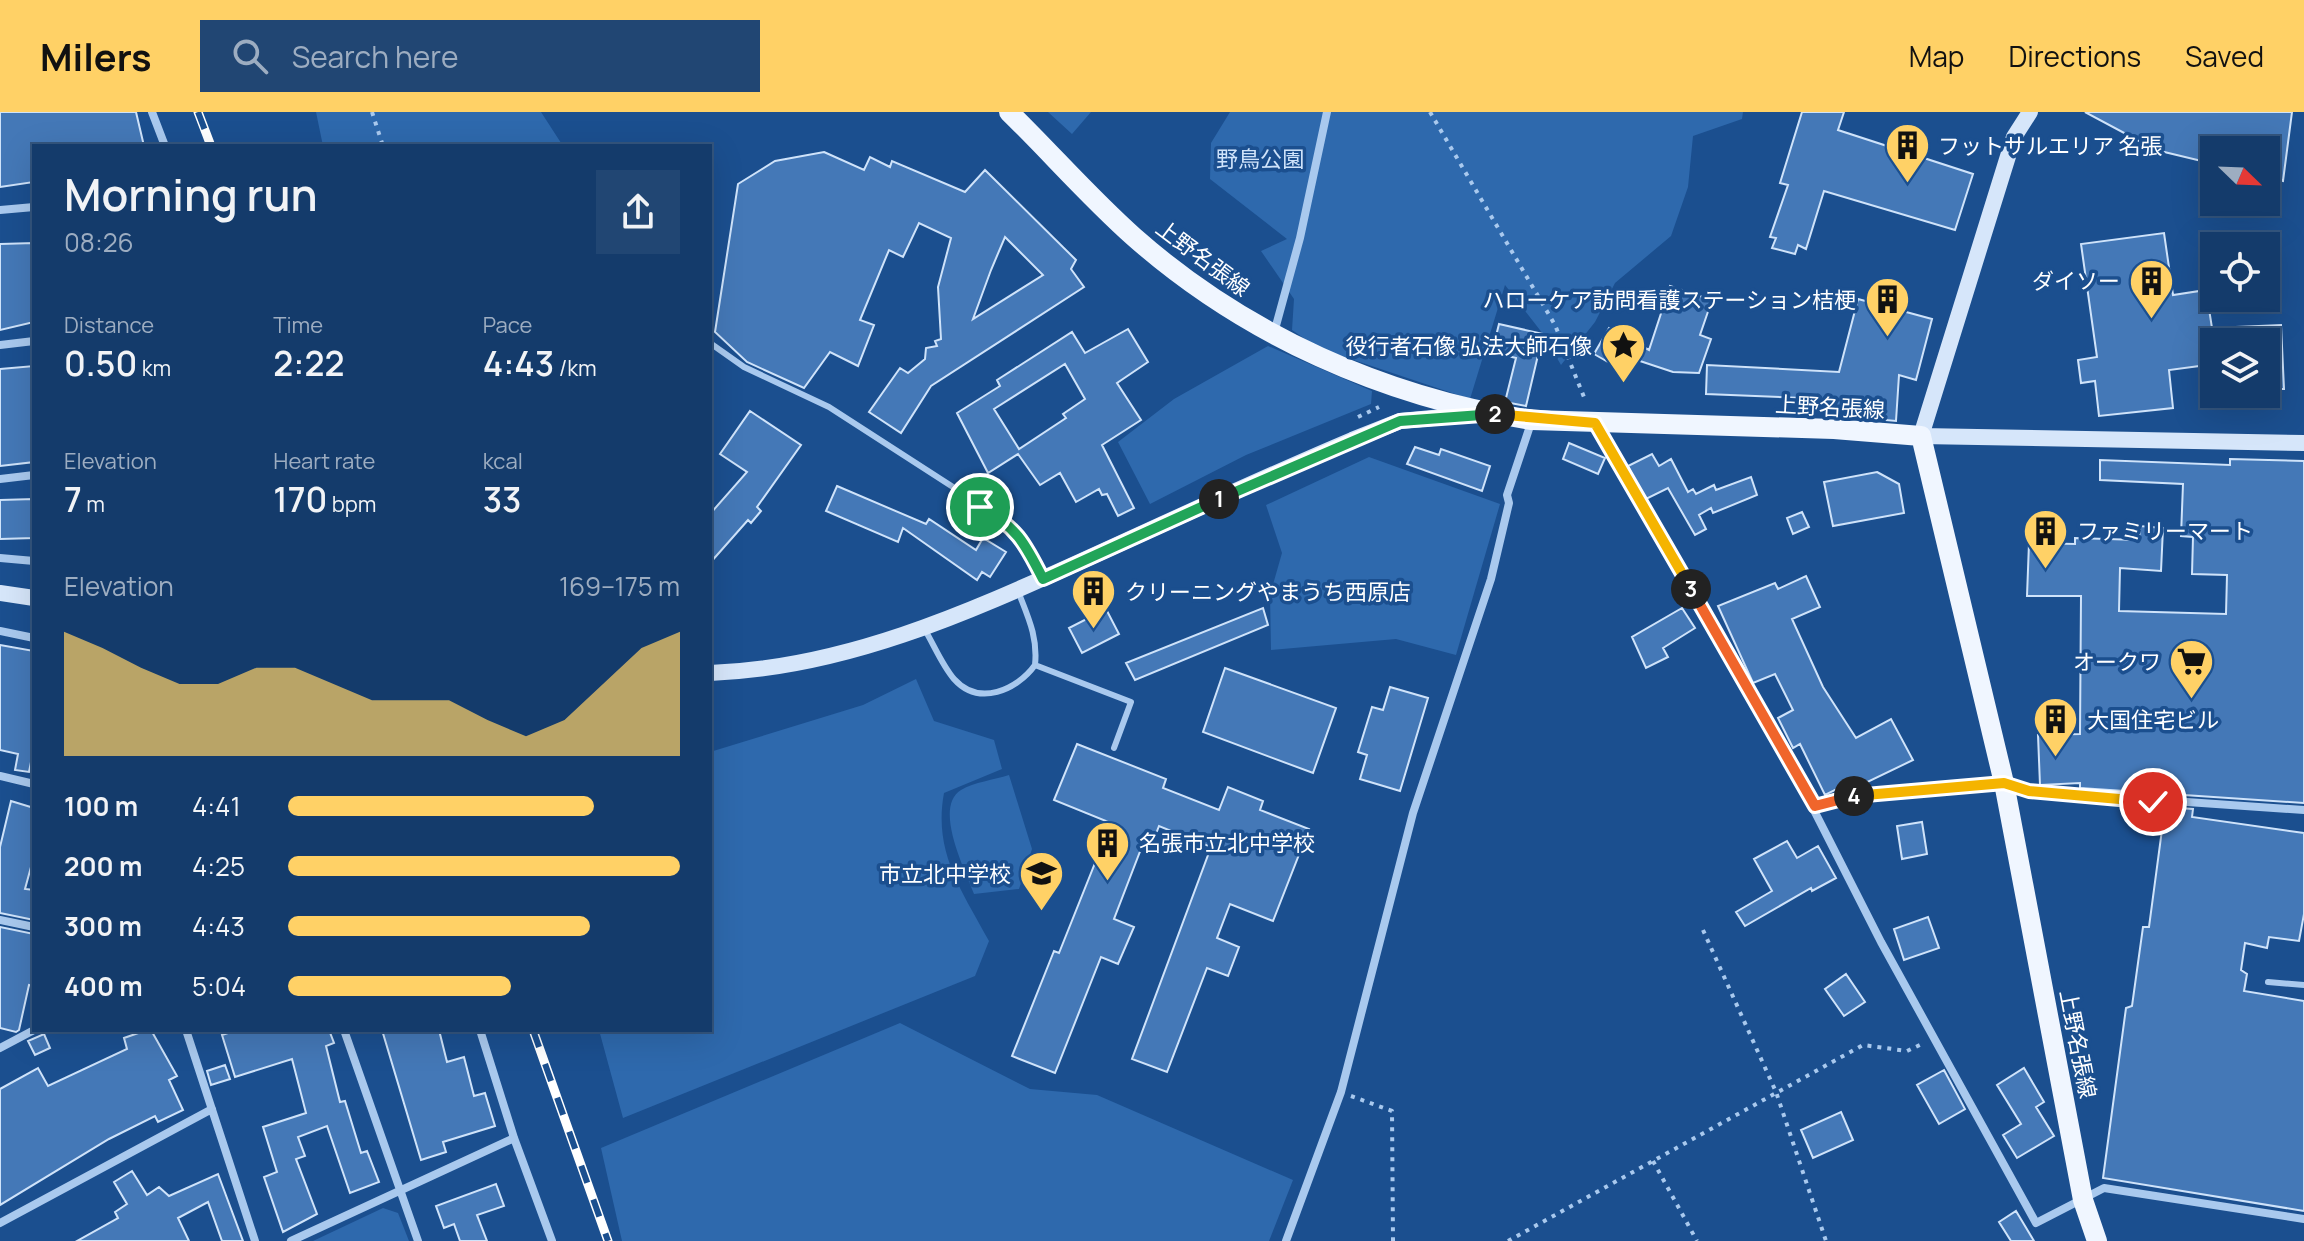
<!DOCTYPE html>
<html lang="en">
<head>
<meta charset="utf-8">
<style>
	body { margin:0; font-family:Manrope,"Noto Sans JP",sans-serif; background:#214673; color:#f1f3f6; height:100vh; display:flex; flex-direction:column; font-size:30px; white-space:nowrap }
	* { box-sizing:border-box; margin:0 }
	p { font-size:26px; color:#9dadc1 }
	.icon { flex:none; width:44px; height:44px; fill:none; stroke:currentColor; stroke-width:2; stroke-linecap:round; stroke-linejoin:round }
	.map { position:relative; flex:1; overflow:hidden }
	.details { position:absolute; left:32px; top:32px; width:680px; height:888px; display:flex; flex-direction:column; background:#143b6b; border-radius:0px; box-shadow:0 8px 32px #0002,0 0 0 2px #33557e }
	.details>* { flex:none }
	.needle { width:52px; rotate:113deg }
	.fabs { position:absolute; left:2200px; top:24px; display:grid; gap:16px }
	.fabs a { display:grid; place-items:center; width:80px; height:80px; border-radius:0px; background:#143b6b; box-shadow:0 8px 32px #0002,0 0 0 2px #33557e; font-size:40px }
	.pin { position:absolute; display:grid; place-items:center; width:68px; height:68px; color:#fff; margin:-34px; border:4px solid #fff; border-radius:50%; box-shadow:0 2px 8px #0007 }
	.km { position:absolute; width:40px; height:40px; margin:-20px; border-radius:50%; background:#222; color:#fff; font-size:22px; line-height:40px; text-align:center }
	.round { display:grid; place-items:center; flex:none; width:84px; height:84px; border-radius:0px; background:#214673 }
	.overview { display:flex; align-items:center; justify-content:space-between; height:136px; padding:0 32px }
	h1 { font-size:44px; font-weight:600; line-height:60px }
	.figures { display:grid; grid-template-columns:repeat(3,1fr); gap:12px; height:136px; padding:8px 32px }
	.figures div { display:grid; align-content:center }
	.figures b { font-size:34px; font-weight:600 }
	.figures small { font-size:22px; font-weight:400 }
	.figures p { font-size:22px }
	.chart { height:224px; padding:16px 32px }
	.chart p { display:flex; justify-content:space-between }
	.chart svg { width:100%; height:144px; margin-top:8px; fill:#ffd166; opacity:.7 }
	ul { padding:0 32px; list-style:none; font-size:26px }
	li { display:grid; grid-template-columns:128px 96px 1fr; align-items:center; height:60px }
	li i { height:20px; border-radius:10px; background:#ffd166 }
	header { display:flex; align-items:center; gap:48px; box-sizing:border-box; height:112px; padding:0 40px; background:#ffd166; color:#111 }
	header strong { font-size:38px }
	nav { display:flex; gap:44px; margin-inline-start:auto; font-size:28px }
	.search { width:560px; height:72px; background:#214673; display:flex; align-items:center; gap:20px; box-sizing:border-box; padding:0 28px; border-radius:0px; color:#9dadc1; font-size:30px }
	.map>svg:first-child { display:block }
</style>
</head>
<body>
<header>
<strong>Milers</strong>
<div class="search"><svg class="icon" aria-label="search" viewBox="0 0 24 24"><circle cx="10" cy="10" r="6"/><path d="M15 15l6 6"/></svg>Search here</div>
<nav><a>Map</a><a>Directions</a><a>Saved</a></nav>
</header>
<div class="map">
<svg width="2304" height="1129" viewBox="0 0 2304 1129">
	<rect width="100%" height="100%" fill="#1b4f8f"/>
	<path fill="#2e69ad" d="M316,0H541L563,34H323Z
		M1048,0H1091L1072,22Z
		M1230,0H1743L1742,7L1693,24L1688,75L1671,124L1615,171L1595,210L1561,253L1543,222L1505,173L1470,287L1318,236L1292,218L1294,187L1261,139L1287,127L1210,67L1211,31Z
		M1268,234L1372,279L1371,292L1246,343L1150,392L1118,330L1174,287Z
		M1369,345L1500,392L1456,543L1396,527L1271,538L1270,483L1282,441L1266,393Z
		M916,567L934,609L994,628L1002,657L944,681C933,740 962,779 989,829L975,864L623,1006L599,918H710V640L863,593Z
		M1009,663L1032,737L1019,777L974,782C965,758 933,695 961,678C974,670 994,668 1009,663Z
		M900,911L1030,977L1097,983L1293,1068L1269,1129H622L601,1036Z
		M383,1096L398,1101L409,1129H313Z"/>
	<path fill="#4478b7" stroke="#cfe3fa" stroke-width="2" fill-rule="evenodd" d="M0,0H136L144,34H34V70L0,75Z
		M1802,0H1844L1838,18L1973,62L1955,118L1824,79L1806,137L1798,133L1795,142L1772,136L1776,126L1770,125L1788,73L1780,71Z
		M2085,0H2292L2283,69L2266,65V38H2214V52L2156,38Z
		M824,40L864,58L870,45L890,55L892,49L965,80L985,58L1076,148L1071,157L1084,175L931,274L901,321L869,300L900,256L908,261L925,247L926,236L937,234L935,229L941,227L938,175L951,126L919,111L903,145L889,138L860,208L874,213L858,254L830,240L804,276L747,250L715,220L738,72L775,49ZM1005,125L1043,163L973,207L991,158Z
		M2164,121L2173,183L2206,178L2212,216L2281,213L2284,277H2266V230H2214V252L2169,258L2173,296L2099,304L2095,269L2081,271L2078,248L2097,245L2081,132Z
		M34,131V210L0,218V132Z
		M1670,174L1712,188L1700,223L1711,227L1699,261L1673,260L1637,248L1629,262L1594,242L1609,216L1649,238Z
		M1858,187L1932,207L1916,268L1899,263L1896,309L1852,305V296L1827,295V287L1706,282L1707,253L1839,260Z
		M1499,212L1543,222L1526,294L1505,290L1516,246L1492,240Z
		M1128,217L1148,250L1117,271L1141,308L1102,333L1134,396L1118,404L1107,382L1102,383L1099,377L1076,390L1060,361L1040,373L1018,342L988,361L957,301L1000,274L997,268L1072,220L1085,241ZM1065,252L1085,287L1063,302L1066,306L1019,337L994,297Z
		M34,254V350L0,354V257Z
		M750,299L801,333L757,395L761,399L751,411L748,408L710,451V402L747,360L720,342Z
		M1569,331L1605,346L1598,362L1563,347Z
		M1415,335L1439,343L1441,337L1490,354L1482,379L1407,352Z
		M1652,342L1659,354L1671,347L1688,380L1693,377L1696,382L1714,373L1716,378L1751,365L1757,383L1713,401L1711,396L1699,403L1706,417L1695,423L1668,376L1646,387L1631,361L1628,354Z
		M2230,347L2304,349V691L2080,676V671L2040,673L2038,623L2080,622L2081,484H2027L2029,431L2075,432V426L2139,428L2140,414L2163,416L2161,459L2120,456L2119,499L2226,502L2227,463L2192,462L2193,425L2181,424L2183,372L2100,368V348L2230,353Z
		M1877,360L1899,372L1904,401L1833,414L1824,370Z
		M837,374L926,412L929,407L976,438L983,426L1006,440L990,465L982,460L977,468L903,416L898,430L826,399Z
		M34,387V426L0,427V388Z
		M1802,400L1809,415L1793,422L1787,406Z
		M1806,464L1820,495L1792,507L1823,575L1856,626L1891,607L1913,648L1855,676L1851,670L1825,683L1800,632L1793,636L1778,606L1793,598L1775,562L1753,571L1718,494L1775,471L1778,477Z
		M1263,496L1268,513L1135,568L1126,551Z
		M1682,496L1695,516L1663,536L1668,545L1646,556L1632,525Z
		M1106,497L1119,522L1082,541L1069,516Z
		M0,533L34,539V635L29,660L15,658L18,642L0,638Z
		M1225,556L1336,596L1313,661L1203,620Z
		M1390,575L1428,586L1400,679L1360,667L1367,643L1358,640L1372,595L1383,598Z
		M1077,632L1166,667L1163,676L1219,698L1228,675L1263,689L1260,698L1309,717L1273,809L1230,792L1217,826L1239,835L1228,864L1207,856L1167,960L1132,947L1211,735L1159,714L1154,727L1146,724L1114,807L1134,815L1118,852L1101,845L1055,961L1012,944L1054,839L1059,841L1111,711L1054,688Z
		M11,689L34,696V744L25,777L34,778V808L0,801V735Z
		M2165,695L2193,697L2192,705L2304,721V802L2299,829L2269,825L2267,836L2245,831L2241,858L2247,862L2244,879L2304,889V1099L2103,1066L2126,896L2132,894L2143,815H2149Z
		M1922,710L1927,742L1902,747L1897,714Z
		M1787,729L1797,746L1818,734L1836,766L1812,779L1811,776L1745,814L1736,800L1772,779L1754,747Z
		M1928,805L1939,836L1904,848L1894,817Z
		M0,815L34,822V874L29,873L19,918L16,920L0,916Z
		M1846,862L1865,890L1844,904L1825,877Z
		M147,918H151L177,964L169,968L183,998L158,1010L155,1004L109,1027L0,1093V977L38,956L48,974L127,937L124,926Z
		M237,918H329L334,931L326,934L340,990L345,989L361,1041L367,1039L379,1070L350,1081L327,1014L298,1025L305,1044L296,1047L317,1102L283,1120L264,1065L277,1060L263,1015L306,1001L292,947L235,965L222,923Z
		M382,918H439L447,950L464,945L474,984L485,981L495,1014L443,1030L446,1040L421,1048Z
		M44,922L50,936L35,943L28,929Z
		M225,953L230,967L211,973L207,959Z
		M2024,956L2044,990L2036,995L2054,1024L2017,1046L2003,1023L2021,1012L1997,973Z
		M1944,958L1965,997L1939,1012L1917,973Z
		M1841,1000L1853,1028L1813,1046L1801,1018Z
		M132,1059L147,1083L159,1075L169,1084L218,1062L243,1129H222L208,1090L178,1106L189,1129H77L118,1106L115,1100L127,1092L114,1070Z
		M496,1072L504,1094L477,1103L487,1129H460L454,1112L444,1116L436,1094Z
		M2016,1099L2034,1129H2011L1999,1110Z"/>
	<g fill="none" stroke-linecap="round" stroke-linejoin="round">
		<path stroke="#a9c9ee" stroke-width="4" stroke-dasharray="4 6" stroke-linecap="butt" d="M372,0L383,34
			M1430,0L1555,213L1586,290
			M1358,305L1379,295
			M1703,818L1776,980L1826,1129
			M1351,984L1392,999L1393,1129
			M1653,1049L1697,1129
			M1508,1129L1863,933L1907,939L1924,931"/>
		<path stroke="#a9c9ee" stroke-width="6" d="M710,231L744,255L829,295L1001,406L1022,425L1041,464
			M925,518C934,533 942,553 954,567C979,595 1017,578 1035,553C1038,525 1028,505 1018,479
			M1035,553L1131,590L1114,636
			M2268,870L2304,873"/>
		<path stroke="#a9c9ee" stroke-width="8" d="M152,0L165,34
			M0,98L34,95
			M1274,221L1300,126L1327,0
			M0,233L34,229
			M1595,312L1753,589L1761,594L1881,830L2036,1111L2104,1076L2304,1107
			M0,367L34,363
			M0,446L34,449
			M0,519L34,526
			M0,664L34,672
			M1815,694L1842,685L2004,671L2029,679L2304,698
			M0,808L34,815
			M186,918L255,1129
			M344,918L418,1129
			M480,918L514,1026L552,1129
			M0,936L34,918
			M0,1111L212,997
			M291,1129L514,1026
			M1286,1129L1341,980L1413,701L1491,467L1509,391L1507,383L1532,308"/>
		<path stroke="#d6e6fa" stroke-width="16" d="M2030,0L2014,25L1921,324L2304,331
			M0,481L34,486
			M710,561C844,556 965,502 1086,447C1174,407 1262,366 1352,328L1400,309L1476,302"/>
		<path stroke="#f0f6ff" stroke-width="20" d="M1009,0C1051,41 1090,86 1134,125C1245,223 1386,286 1532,308L1834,317L1921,324L2004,671L2083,1088L2097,1129"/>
		<defs>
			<path id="rail" d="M198,0L211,34
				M533,918L608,1129"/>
		</defs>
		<use href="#rail" stroke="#fff" stroke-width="9"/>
		<use href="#rail" stroke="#1b4f8f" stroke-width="6" stroke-dasharray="18" stroke-linecap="butt"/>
	</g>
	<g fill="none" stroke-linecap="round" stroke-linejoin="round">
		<defs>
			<path id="split-1" d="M980,395C1016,414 1025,431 1043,467L1219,387"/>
			<path id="split-2" d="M1219,387L1400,309L1495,302"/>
			<path id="split-3" d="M1495,302L1595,311L1691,477"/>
			<path id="split-4" d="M1691,477L1815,694L1854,684"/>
			<path id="split-5" d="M1854,684L2004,671L2029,679L2153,690"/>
		</defs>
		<use href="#split-1" stroke="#fff" stroke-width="16"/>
		<use href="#split-2" stroke="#fff" stroke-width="16"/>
		<use href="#split-3" stroke="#fff" stroke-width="16"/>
		<use href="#split-4" stroke="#fff" stroke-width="16"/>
		<use href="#split-5" stroke="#fff" stroke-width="16"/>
		<use href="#split-1" stroke="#22a559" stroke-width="10"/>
		<use href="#split-2" stroke="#22a559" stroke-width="10"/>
		<use href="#split-3" stroke="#f5b400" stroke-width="10"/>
		<use href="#split-4" stroke="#f0652b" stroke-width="10"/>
		<use href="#split-5" stroke="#f5b400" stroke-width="10"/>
	</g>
	<defs>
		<symbol id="building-pin" viewBox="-11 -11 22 30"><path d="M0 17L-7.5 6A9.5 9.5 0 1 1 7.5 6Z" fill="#ffd166" stroke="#1b4f8f"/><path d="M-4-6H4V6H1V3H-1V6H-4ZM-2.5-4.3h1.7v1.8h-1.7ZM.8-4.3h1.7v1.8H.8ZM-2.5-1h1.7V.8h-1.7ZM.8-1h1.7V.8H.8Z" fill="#111"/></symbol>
		<symbol id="sight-pin" viewBox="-11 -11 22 30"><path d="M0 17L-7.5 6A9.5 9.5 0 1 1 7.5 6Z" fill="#ffd166" stroke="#1b4f8f"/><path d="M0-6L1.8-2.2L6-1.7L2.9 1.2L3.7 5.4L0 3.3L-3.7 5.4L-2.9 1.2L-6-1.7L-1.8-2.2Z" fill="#111"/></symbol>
		<symbol id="supermarket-pin" viewBox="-11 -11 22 30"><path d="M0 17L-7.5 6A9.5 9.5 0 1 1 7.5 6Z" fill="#ffd166" stroke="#1b4f8f"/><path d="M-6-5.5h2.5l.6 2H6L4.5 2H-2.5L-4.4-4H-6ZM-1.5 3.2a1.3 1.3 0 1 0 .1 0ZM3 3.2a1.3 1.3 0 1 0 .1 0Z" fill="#111"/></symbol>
		<symbol id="school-pin" viewBox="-11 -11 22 30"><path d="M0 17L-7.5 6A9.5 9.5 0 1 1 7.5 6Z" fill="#ffd166" stroke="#1b4f8f"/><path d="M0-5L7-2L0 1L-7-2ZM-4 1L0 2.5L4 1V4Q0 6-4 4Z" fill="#111"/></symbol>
	</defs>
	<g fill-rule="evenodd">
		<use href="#building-pin" x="1882" y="8" width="51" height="69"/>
		<use href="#building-pin" x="2126" y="144" width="51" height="69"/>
		<use href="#building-pin" x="1862" y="162" width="51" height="69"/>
		<use href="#sight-pin" x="1598" y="208" width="51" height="69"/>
		<use href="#building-pin" x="2020" y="394" width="51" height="69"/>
		<use href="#building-pin" x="1068" y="454" width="51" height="69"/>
		<use href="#supermarket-pin" x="2166" y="524" width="51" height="69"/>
		<use href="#building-pin" x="2030" y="582" width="51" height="69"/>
		<use href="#building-pin" x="1082" y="706" width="51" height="69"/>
		<use href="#school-pin" x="1016" y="736" width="51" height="69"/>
	</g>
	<g text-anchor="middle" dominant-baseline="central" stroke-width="7" stroke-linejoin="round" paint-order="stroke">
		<g font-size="22" fill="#fff" stroke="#1b4f8f" text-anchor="start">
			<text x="1938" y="34">フットサルエリア 名張</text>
			<text x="2120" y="169" text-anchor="end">ダイソー</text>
			<text x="1856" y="188" text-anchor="end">ハローケア訪問看護ステーション桔梗</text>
			<text x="1592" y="234" text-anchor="end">役行者石像 弘法大師石像</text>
			<text x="2077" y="419">ファミリーマート</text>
			<text x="1125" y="480">クリーニングやまうち西原店</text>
			<text x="2161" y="550" text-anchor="end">オークワ</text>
			<text x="2087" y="608">大国住宅ビル</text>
			<text x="1139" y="731">名張市立北中学校</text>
			<text x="1011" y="762" text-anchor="end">市立北中学校</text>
		</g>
		<g font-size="22" fill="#cfe3fa" stroke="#1b4f8f">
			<text x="1260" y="47">野鳥公園</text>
		</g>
		<g font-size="22" fill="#fff" stroke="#1b4f8f">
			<text transform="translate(1203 146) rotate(37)">上野名張線</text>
			<text transform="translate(1830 295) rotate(3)">上野名張線</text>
			<text transform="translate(2078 932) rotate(79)">上野名張線</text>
		</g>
	</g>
</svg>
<div class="fabs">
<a><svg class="needle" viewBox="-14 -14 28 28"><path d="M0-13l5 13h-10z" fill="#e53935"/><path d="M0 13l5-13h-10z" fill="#9dadc1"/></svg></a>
<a><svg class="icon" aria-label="locate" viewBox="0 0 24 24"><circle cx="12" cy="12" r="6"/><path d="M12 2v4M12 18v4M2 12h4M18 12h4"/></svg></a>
<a><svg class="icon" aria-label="layers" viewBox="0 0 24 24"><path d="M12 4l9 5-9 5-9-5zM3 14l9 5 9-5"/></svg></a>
</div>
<div class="pin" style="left:980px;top:395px;background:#1e9e55"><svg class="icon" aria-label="arrive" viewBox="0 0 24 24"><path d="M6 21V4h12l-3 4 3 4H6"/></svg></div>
<div class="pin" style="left:2153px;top:690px;background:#d93025"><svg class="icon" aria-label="check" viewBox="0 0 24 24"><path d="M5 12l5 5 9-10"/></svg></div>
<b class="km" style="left:1219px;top:387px">1</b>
<b class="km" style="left:1495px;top:302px">2</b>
<b class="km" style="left:1691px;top:477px">3</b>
<b class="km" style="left:1854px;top:684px">4</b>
<section class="details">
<div class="overview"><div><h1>Morning run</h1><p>08:26</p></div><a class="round"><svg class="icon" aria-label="share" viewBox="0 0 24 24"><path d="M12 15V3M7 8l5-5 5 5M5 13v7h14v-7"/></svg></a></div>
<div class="figures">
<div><p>Distance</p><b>0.50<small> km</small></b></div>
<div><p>Time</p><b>2:22</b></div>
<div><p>Pace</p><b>4:43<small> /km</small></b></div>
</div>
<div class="figures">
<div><p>Elevation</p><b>7<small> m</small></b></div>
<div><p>Heart rate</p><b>170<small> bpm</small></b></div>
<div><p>kcal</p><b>33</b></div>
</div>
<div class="chart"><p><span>Elevation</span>169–175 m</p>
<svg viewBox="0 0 160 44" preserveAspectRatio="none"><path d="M0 44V6L10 11L20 17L30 22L40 22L50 17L60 17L70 22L80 27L90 27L100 27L110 33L120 38L130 33L140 22L150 11L160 6V44z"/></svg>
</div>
<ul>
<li><b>100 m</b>4:41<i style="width:78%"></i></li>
<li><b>200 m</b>4:25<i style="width:100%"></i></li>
<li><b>300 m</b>4:43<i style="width:77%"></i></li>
<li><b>400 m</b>5:04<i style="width:57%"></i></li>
</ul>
</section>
</div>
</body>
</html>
